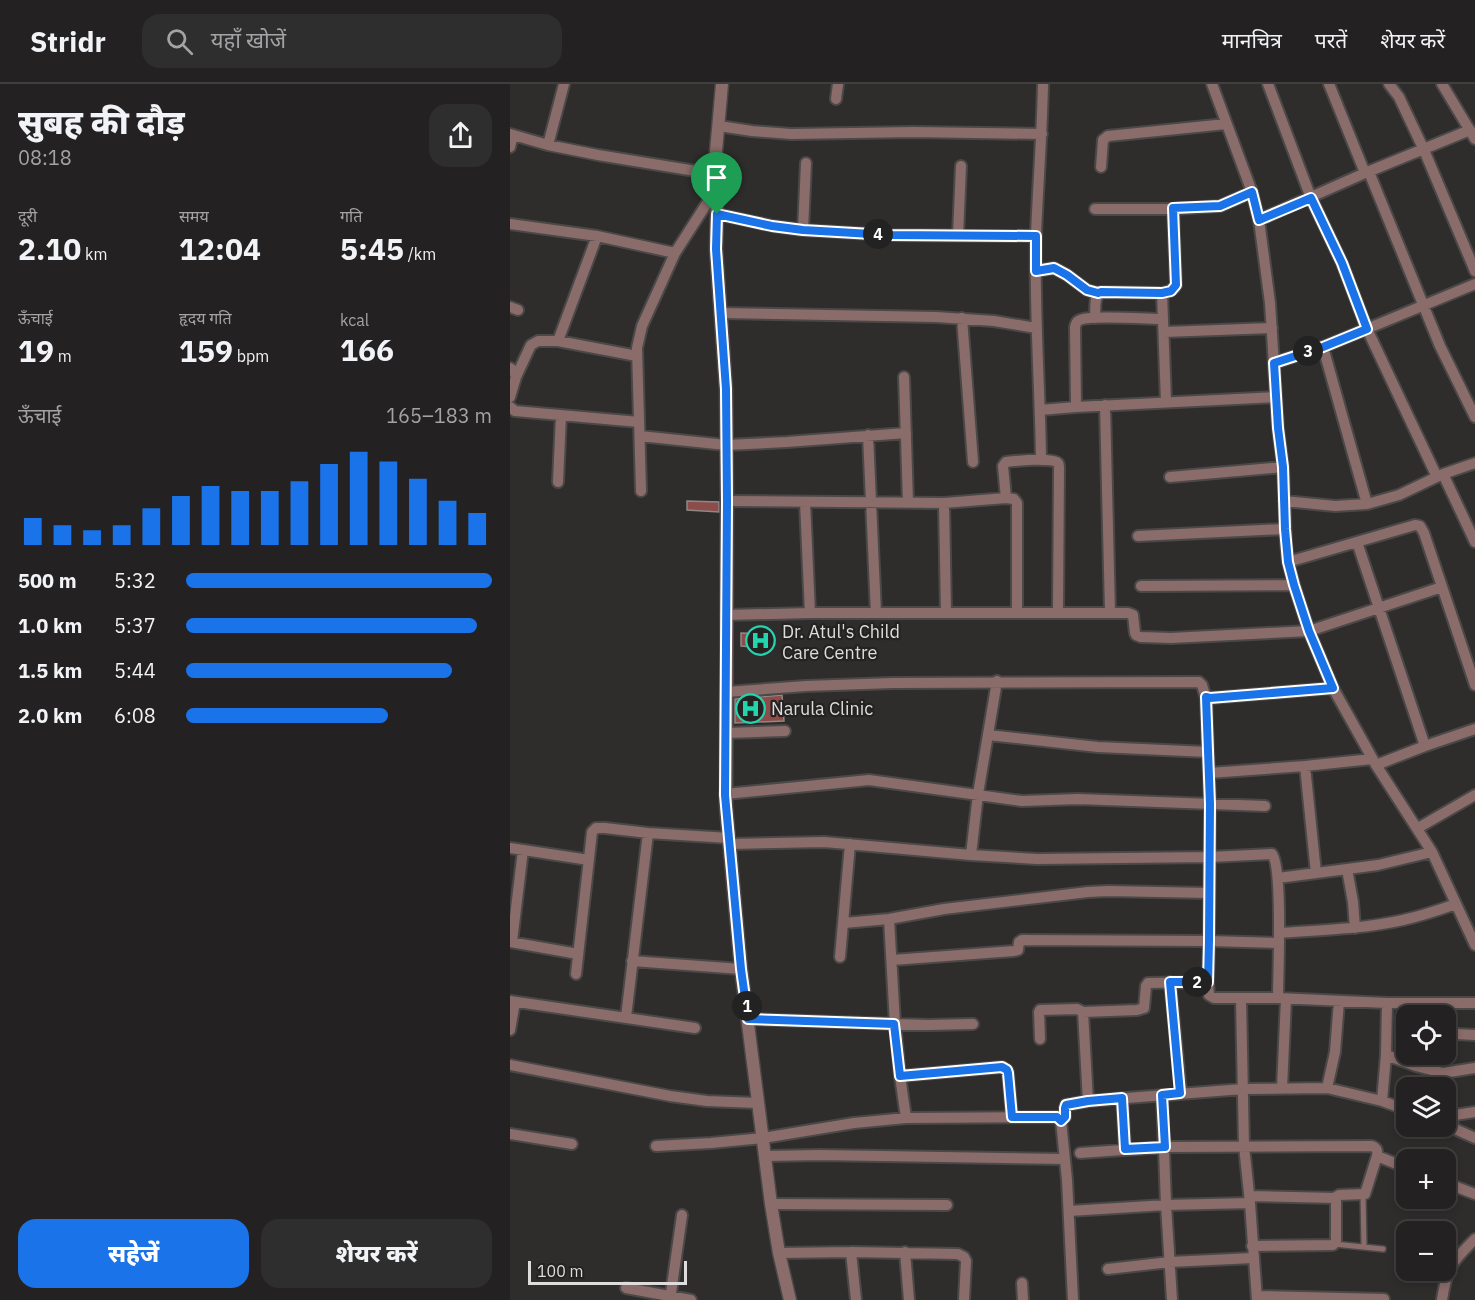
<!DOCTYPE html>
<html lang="hi">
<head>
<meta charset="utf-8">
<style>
	body { margin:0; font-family:"IBM Plex Sans","Noto Sans Devanagari",sans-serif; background:#2f2e2e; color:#f1f3f6; height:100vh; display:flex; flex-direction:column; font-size:22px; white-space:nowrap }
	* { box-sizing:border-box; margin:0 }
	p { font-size:20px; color:#a3a3a5 }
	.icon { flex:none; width:33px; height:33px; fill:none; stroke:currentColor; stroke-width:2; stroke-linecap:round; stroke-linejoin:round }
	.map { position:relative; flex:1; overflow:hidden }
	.details { display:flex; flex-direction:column; background:#232121; width:510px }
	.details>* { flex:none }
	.tools { position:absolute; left:886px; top:921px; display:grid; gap:12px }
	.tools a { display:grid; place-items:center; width:60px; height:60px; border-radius:12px; background:#232121; box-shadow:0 3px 9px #0003,0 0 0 2px #403e3f; font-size:30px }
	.scale { position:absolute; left:18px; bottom:15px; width:159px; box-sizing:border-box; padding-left:6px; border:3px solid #dedcdc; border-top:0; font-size:16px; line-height:21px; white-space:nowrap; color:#dedcdc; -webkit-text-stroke:4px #252222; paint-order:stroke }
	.pin { position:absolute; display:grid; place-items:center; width:51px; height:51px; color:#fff; margin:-62px -26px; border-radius:50% 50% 50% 0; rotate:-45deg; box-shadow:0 0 6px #0007 }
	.pin .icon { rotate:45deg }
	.km { position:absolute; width:30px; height:30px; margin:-15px; border-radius:50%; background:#222; color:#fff; font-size:16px; line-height:30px; text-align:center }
	.round { display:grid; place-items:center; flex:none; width:63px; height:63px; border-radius:18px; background:#2f2e2e }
	.overview { display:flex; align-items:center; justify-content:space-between; height:102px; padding:0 18px }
	h1 { font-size:33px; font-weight:800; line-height:45px }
	.stats { display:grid; grid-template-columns:repeat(3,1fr); gap:9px; height:102px; padding:6px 18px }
	.stats div { display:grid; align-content:center }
	.stats b { font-size:30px; font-weight:800 }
	.stats small { font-size:16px; font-weight:400 }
	.stats p { font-size:16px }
	.chart { height:168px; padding:12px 18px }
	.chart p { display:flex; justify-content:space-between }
	.chart svg { width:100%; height:108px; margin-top:6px; stroke:#1a73e8; stroke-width:6 }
	.action { display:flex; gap:12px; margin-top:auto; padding:12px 18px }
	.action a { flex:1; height:69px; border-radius:18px; background:#1a73e8; color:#fff; font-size:24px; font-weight:800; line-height:69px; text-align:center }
	.action a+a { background:#2f2e2e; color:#f1f3f6 }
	ul { padding:0 18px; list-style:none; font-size:20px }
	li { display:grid; grid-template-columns:96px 72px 1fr; align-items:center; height:45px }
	li i { height:15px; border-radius:8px; background:#1a73e8 }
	header { display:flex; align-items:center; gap:36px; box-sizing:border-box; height:84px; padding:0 30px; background:#232121; border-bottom:2px solid #403e3f }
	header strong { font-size:28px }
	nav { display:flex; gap:33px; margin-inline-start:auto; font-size:21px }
	.search { width:420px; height:54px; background:#2f2e2e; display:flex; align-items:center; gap:15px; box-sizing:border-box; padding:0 21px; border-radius:18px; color:#a3a3a5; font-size:22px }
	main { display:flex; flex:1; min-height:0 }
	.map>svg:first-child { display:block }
</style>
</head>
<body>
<header>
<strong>Stridr</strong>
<div class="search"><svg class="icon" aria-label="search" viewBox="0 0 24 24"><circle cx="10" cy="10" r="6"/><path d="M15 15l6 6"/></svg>यहाँ खोजें</div>
<nav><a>मानचित्र</a><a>परतें</a><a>शेयर करें</a></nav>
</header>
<main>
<section class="details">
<div class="overview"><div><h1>सुबह की दौड़</h1><p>08:18</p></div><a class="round"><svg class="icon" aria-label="share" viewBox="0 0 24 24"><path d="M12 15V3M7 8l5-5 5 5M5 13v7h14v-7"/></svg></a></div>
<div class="stats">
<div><p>दूरी</p><b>2.10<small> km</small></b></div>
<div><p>समय</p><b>12:04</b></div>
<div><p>गति</p><b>5:45<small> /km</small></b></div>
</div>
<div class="stats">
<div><p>ऊँचाई</p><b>19<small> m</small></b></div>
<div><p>हृदय गति</p><b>159<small> bpm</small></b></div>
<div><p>kcal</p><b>166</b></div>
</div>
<div class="chart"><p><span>ऊँचाई</span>165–183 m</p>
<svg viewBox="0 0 160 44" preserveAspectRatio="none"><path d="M5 44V33M15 44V36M25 44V38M35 44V36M45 44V29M55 44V24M65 44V20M75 44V22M85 44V22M95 44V18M105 44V11M115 44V6M125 44V10M135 44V17M145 44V26M155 44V31"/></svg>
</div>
<ul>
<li><b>500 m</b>5:32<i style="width:100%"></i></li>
<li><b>1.0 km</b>5:37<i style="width:95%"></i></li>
<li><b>1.5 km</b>5:44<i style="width:87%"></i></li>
<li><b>2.0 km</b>6:08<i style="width:66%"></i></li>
</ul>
<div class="action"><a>सहेजें</a><a>शेयर करें</a></div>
</section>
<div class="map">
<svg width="965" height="1216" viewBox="0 0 965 1216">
	<rect width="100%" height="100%" fill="#2f2c2c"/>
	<path fill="#8c4c49" stroke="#8c8988" stroke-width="1.5" d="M177,417L209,418V428L177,426Z
		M231,549L259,550L258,564L231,562Z
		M272,611L274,637L225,639V615Z"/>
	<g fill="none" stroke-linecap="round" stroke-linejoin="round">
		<defs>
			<path id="service" d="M853,1111L854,1163
				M824,1160L873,1165"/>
			<path id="minor" d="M702,0L742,108L749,136L760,219L768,344L773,383L776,459L778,478L784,501L799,547L823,604L866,681L922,768L965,861
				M758,0L801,114L832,179L857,245L927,393
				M819,0L855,89
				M879,0L889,13L914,66L965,187
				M932,0L965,55
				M326,15L328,0
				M209,42L242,47L281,50L404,48L532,50
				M0,50L38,61L88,71L204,90
				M38,61L54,0
				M0,63L3,51
				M591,83L593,56L598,52L716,40
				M859,88L930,262L965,333
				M585,125H663L710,122L742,108
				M207,130L263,142L293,146L379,151L526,152
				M749,136L855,89L960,46
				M0,140L87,152L165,169
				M293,146L296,79
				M448,151L451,82
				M526,187L544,184L557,191L577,206L588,209
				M652,209L656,318
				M0,223L8,226
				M210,229L426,233L484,237L526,244
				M452,234L463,378
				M585,234C586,225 583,213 591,208L652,209C658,208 662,207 666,201L663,125
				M654,248L762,244
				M48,257L87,152
				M813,263L857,420
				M764,279L813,263L965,200
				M0,284L4,287L6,293L0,313
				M6,293L19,265L21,261L28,257H48L127,272
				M394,293L398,418
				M595,321L600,528
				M0,323L5,327L129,338
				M566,323L565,243C566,240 566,237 570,236C579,231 639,235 653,235
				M530,326L566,323L766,313
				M358,351L366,529
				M130,352L216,361L277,358L396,349
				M531,376C530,301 524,226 526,151C528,101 532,50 533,0
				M933,390L965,458
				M660,393L773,383
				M48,398L51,331
				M131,407L127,264L132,242L165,169L206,105
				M496,414L493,382L496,378C505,377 542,373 548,379C549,380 549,382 549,384L548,529
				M217,417L434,419L496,414L504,415L507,419V528
				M774,417L825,422L857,420L889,411L933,390L965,379
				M295,418L300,529
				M434,419L436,529
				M628,452L775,445
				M847,458L915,662
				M778,478L905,441L910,442L914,449L965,601
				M631,502L784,501
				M216,531L300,529H618L623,531L625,549L626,551L631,553L661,554L799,547L932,503
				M216,608L296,602L383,599L689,598L692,601L695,611L700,614L823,604
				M696,613L700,720L699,857L698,898L699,911L704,914H768L877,919H965
				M216,649L275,647
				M478,651L588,663L698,668
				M866,681L915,662L965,645
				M795,682L806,789
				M699,689L795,682L862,675
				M215,710L359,696L512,717L568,715L755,722
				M908,744L965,711
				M220,760L314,758L461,771L527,775L700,773L762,770C773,783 768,891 768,914
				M0,764L79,776
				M461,771L468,710L487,597
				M837,785L843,818L845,844
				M768,794L868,781L922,768
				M379,835L385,940L390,992L396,1034
				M334,839L379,835L434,825L578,808L598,807L699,809
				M769,849C811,846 853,845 893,836C911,832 929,826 946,820
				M0,858L68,870
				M2,858L13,766
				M330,873L340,760
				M382,876L504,867L508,866L509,858L512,856L699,857L769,859
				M122,877L231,885
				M66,890L82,748L86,744H95L138,749L219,754
				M660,898L671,1009
				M731,915L734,1062L740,1119L747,1216
				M0,917L185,944
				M573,928L627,926L634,924L636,902L638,899L698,898
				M116,933L138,749
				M239,935L418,941L463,940
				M0,946L5,918
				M946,950L965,951
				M530,955L529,928L530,926L567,925L573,928L578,1017
				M876,971L906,982L933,989L965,984
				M0,981L160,1012L197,1017L248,1019
				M390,992L492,983L497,986L498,989L502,1033
				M772,1004L776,915
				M817,1004L825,968L829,917
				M652,1011L656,1121L662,1216
				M612,1014L615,1065
				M872,1017L876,971L877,919
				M551,1037L555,1033V1024L556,1021L578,1017L733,1005L817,1004L872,1017L897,1026
				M936,1041L965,1054
				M941,1043L945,1031L965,1028
				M0,1050L62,1060
				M146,1062L201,1059L253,1054L344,1039L396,1034L548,1033L551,1037L557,1096L563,1216
				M570,1069L655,1063L862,1062C867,1064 868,1067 867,1072L855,1110L829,1111L826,1113V1157L823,1161L742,1162
				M255,1072L310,1071L555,1075
				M867,1072L897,1084
				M936,1099L965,1110
				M739,1112L826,1114
				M261,1120L437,1121
				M559,1127L656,1121L740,1119
				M341,1168L346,1216
				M395,1168L399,1216
				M269,1169L341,1168L448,1170L454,1173L456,1177L454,1216
				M598,1185L660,1178L743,1174
				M512,1199L513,1216
				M116,1204L181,1216
				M747,1212L874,1215
				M160,1216L172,1131
				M932,1216C937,1182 942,1178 965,1155"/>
			<path id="tertiary" d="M212,0L204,90L207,130L206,165L216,305L217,417L216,723L231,885L261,1120L269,1169L280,1216"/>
		</defs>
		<use href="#service" stroke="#4b4848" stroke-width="8"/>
		<use href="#minor" stroke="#4b4848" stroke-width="14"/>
		<use href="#tertiary" stroke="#4b4848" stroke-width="15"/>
		<use href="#service" stroke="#8a6c6a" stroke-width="5"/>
		<use href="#minor" stroke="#8a6c6a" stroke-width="10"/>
		<use href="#tertiary" stroke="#8a6c6a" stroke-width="12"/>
	</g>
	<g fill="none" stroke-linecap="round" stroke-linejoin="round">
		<defs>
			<path id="route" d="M742,108L749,136L801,114L832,179L857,245L813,263L764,279L768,344L773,383L775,445L778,478L784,501L799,547L823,604L700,614L696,613L700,720L699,857L698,898H660L670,1009L652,1011L655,1063L615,1065L612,1014L578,1017L556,1021L555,1024V1033L551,1037L547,1033H502L498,989L497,986L492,983L390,992L384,940L238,935L231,885L215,711L217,417L216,305L206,165L207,130L262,142L293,146L379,151L526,152V187L544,184L557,191L577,206L588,209L591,208L652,209L661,207L666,201L663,124L710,122Z"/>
		</defs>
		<use href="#route" stroke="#fff" stroke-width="12"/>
		<use href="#route" stroke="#1a73e8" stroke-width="8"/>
	</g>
	<defs>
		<symbol id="hospital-ring" viewBox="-11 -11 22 22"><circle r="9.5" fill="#252222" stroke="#22d5af" stroke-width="1.5"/><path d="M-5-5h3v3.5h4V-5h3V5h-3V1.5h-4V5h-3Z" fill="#22d5af"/></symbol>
	</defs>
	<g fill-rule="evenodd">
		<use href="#hospital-ring" x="234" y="540" width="33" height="33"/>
		<use href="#hospital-ring" x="224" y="608" width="33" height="33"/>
	</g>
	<g text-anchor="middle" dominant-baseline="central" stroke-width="4.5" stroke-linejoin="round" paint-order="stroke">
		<g font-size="18" fill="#dedcdc" stroke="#252222" text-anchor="start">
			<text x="272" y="547">Dr. Atul's Child<tspan x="272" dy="21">Care Centre</tspan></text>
			<text x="261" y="624">Narula Clinic</text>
		</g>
	</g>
</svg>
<div class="tools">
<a><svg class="icon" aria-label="locate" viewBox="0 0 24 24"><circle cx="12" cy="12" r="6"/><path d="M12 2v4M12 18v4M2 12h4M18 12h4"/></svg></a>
<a><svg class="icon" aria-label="layers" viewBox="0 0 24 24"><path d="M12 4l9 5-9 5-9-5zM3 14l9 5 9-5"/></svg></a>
<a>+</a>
<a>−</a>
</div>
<div class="scale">100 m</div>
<div class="pin" style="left:207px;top:130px;background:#1e9e55"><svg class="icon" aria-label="arrive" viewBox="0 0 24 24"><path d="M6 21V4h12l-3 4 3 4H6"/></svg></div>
<b class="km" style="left:237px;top:922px">1</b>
<b class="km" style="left:687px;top:898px">2</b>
<b class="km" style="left:798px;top:267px">3</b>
<b class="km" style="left:368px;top:150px">4</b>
</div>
</main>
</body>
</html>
